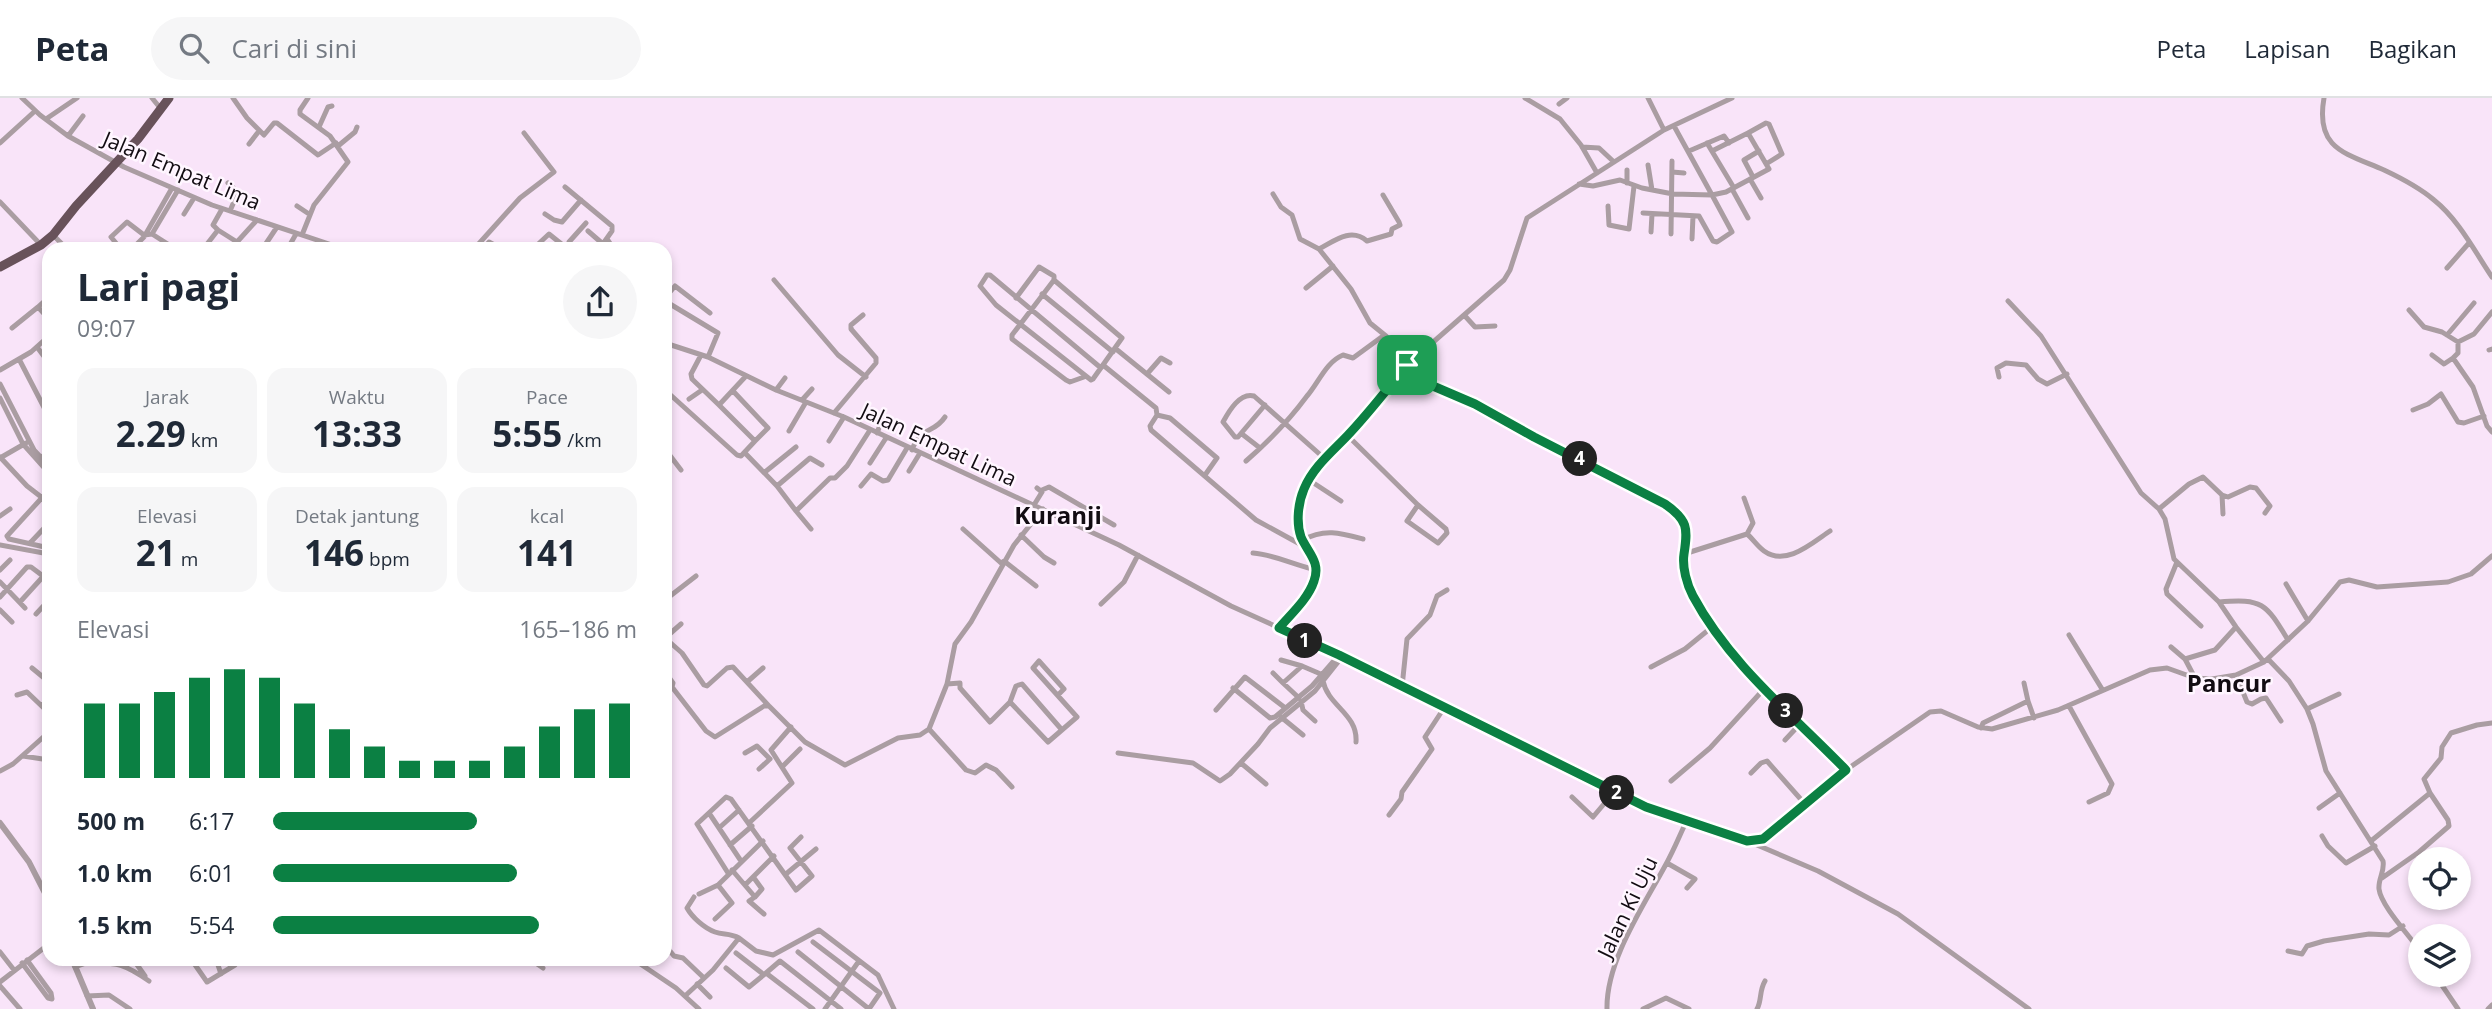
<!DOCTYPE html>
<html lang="id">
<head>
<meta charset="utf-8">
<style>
	body { margin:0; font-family:"Open Sans",sans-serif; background:#f6f6f7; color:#1f2937; height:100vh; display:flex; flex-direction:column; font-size:26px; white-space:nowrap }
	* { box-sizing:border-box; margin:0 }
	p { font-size:23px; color:#747a83 }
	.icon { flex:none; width:38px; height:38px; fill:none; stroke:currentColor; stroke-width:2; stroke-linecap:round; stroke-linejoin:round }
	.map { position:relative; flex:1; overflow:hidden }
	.sheet { position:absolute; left:42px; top:144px; width:630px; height:724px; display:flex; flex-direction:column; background:#fff; border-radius:21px; box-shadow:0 4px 10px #0003 }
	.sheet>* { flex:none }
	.buttons { position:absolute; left:2408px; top:749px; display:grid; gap:14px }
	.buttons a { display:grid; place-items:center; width:63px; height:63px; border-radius:50%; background:#fff; box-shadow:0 4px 10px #0003; font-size:35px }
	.pin { position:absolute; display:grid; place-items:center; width:60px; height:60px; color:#fff; margin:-30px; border-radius:14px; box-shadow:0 4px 10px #0006 }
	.km { position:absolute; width:35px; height:35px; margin:-18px; border-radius:50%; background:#222; color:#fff; font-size:19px; line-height:35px; text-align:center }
	.round { display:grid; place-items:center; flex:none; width:74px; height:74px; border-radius:37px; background:#f6f6f7 }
	.overview { display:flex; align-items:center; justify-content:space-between; height:119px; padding:0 35px }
	h1 { font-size:38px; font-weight:700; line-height:52px }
	.stats { display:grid; grid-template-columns:repeat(3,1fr); gap:10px; height:119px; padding:7px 35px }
	.stats div { display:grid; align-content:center; border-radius:18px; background:#f6f6f7; text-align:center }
	.stats b { font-size:35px; font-weight:700 }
	.stats small { font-size:19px; font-weight:400 }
	.stats p { font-size:19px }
	.chart { height:196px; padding:14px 35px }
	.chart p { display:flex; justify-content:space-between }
	.chart svg { width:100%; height:126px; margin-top:7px; stroke:#0b8043; stroke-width:6 }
	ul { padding:0 35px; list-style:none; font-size:23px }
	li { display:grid; grid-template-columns:112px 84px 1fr; align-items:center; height:52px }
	li i { height:18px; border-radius:9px; background:#0b8043 }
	header { display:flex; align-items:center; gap:42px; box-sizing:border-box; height:98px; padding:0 35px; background:#fff; border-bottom:2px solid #e0e1e3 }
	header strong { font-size:33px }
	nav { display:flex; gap:38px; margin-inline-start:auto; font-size:24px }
	.search { width:490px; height:63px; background:#f6f6f7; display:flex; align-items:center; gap:18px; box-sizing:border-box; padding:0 24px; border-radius:38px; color:#747a83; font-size:26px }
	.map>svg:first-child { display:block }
</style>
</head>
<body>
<header>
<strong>Peta</strong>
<div class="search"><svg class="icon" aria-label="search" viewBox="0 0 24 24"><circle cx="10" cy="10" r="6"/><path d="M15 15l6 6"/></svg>Cari di sini</div>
<nav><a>Peta</a><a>Lapisan</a><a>Bagikan</a></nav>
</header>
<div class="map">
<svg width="2492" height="911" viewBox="0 0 2492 911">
	<rect width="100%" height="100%" fill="#f9e4f9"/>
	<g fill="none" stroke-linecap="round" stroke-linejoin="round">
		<path stroke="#aa9da2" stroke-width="5" d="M22,0L40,17L68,38L124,69L212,107L341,150
			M152,0L161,11
			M233,0L247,20L264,37L274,25H277L318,57L336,45
			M1525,0L1560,21L1581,47L1597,75
			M1648,0L1664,32L1732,0
			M2324,0C2315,51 2345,55 2384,72C2401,80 2420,90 2434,102C2459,122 2475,154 2492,179
			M1559,6L1567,0
			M46,21L77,0
			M1674,28L1712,97L1726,94L1769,71L1748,35L1712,53
			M319,29L328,9L332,8
			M1748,35L1766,25L1769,26L1782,56L1766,66
			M68,38L83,18
			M0,45L35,13
			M1707,45L1734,90
			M249,46L259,33
			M338,48L355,34L357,29
			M1582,49L1599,50L1614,64
			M1689,53L1724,38L1729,45
			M1648,67L1652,92
			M1627,72V85
			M1672,74L1684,75
			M1753,79L1744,62L1759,53
			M1750,81L1761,100
			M228,85L238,94L230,113
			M1579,86L1593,88L1620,82L1642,90L1673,96L1712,97L1732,134L1717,144L1713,143L1699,118L1643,115
			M565,89L612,128V133L600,150
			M1732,91L1748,120
			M1273,96L1281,109L1292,117L1300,141L1319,151L1351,191L1370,225L1386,238L1400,259L1424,282L1475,306L1534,339L1584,363L1665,406L1679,416L1687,438L1684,456L1687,481L1693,498L1712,529L1764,591L1846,672
			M0,104L41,147
			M297,108L309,116
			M1608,108L1609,127L1629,131L1634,88
			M184,116L194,100
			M545,116L554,122L562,124L581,102
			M218,132L237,144L257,122
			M218,132L213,127L222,111
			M588,133L603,146
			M1651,134L1652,116
			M152,136L178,92
			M1671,136L1672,63
			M53,137L66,150
			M302,137L314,107L348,64L330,38L300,16V12L308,0
			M607,141L613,150
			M1692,141L1693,118
			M267,145L277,150
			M120,150L111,139L127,124L144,137L152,136L174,150
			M133,150L144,139L172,90
			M204,150L218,132
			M263,150L277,129
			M288,150L296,136
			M475,150L520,100L554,74L524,35
			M484,150L489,144L500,150
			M534,150L549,136L564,148L563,150
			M571,150L569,144L586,125
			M1319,151C1334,143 1351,129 1367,143L1391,136L1392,131L1400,127L1399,124L1383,97
			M2447,170L2469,145
			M774,182L838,257L866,279
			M1054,182L1122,240L1093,281L1091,282L996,207L980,188L987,177H990L1101,270
			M1306,190L1333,168
			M1042,196L1113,254
			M665,200L675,188L710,215
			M1016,200L1039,169L1054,178V182L1012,237V241L1066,282L1070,284L1084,279
			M665,203L718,235L708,259
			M2008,203L2041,238L2141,395L2159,411L2165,421L2174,461L2219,504L2236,529L2264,564
			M38,209L49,199
			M2409,212L2424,229L2442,234L2458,244V255L2453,260L2473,289L2487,328L2492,334
			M1465,218L1475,229L1495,228
			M12,230L38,209L49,221
			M2447,237L2474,205
			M2458,244L2474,236L2492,214
			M665,245L708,259L776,292L844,319L1119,447L1231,508L1339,557L1646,709L1747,743L1764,741L1846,672L1930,614L1941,613L1978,629L1992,631L2058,612L2150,572L2167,570L2195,580L2212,581L2236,577L2264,564L2308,523L2340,484L2349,482L2377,489L2448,484L2471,476L2492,458
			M37,249L49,265
			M1116,251L1169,294
			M2489,252L2492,251
			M701,257L691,276L692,281L719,307
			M2432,257L2444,266L2453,260
			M19,261L49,319
			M1103,267L1156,310L1157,317L1150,328L1151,332L1256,422L1298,445L1313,459L1317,472L1312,488L1279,530
			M0,272L31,254L49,238
			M1147,276L1161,260L1170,265
			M1999,279L1997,270L2006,265L2026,267L2038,281L2047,286L2067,276
			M0,286L34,352L49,368
			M665,292L737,357L741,358L755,343
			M776,292L785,280
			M733,293L768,330L755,343L719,307L746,278
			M0,300L23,346L49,375
			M689,301L702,292
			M802,302L812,291
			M1265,307L1238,339H1235L1223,324C1229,313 1240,294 1254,298L1324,360
			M2413,312L2428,306L2441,296L2458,324L2464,325L2484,318
			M834,315L876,265V260L851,231V227L863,217
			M1157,317L1170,320L1217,360L1205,377
			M875,318L882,322L877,335
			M789,333L806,304
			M1242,336L1260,350
			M1347,337L1418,407L1446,431L1447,435L1438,445L1407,423L1418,407
			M829,343L844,319
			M665,351L681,372
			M912,352C921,327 933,337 945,319
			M745,355L777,388L810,360L822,367
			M0,359L27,388L49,405
			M0,360L26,345
			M41,360L49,352
			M1246,363C1268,344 1290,321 1307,298C1319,284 1326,264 1343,257L1353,260L1383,238
			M870,365L886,340
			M909,373L920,355
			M765,374L796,349
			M1309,382L1341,403
			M777,388L796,413L830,380H835L847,368L870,332
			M861,388L871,376L883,383L888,382L907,350
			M49,392L7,438L9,441L49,450
			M1042,392L1049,389L1114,427
			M2222,397L2223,416
			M1744,400L1753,425L1747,436
			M1034,407L1042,394L1037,390
			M2159,411L2189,386L2203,379L2222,397L2228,399L2250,389L2256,390L2270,408L2265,415
			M796,413L811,431
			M0,418L10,411
			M963,431L1001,465L1004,463L1036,488
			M1021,437L1044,459L1054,465
			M1303,442C1324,430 1341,435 1363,441
			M30,445L49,425
			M0,447L49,456
			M1308,453L1299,431V413L1304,391L1324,360L1356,328L1407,267L1504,182L1510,172L1527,120L1664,32
			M1253,455C1276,457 1294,467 1317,472
			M1684,456L1747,436C1753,441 1757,448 1764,453C1786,469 1812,445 1830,433
			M2177,464L2166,491L2167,496L2201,528
			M0,472L10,462
			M0,484L25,510
			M2286,486L2308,523
			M0,499L27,469H31L43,478
			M665,502L696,478
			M20,504L49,472
			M2219,504C2263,500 2266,506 2288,542
			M1101,506L1124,484L1138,457
			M0,512L12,524
			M36,516L49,502
			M681,526L665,540L682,555L704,587L707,588L727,570L733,569L768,607
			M2069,537L2102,591
			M2171,549L2185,561L2195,580
			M2185,561L2215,552L2236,529
			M2268,561L2289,583L2307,611L2313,626L2326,673L2383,763C2385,773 2378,781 2379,791C2381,808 2410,838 2420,853
			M1281,562L1302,568
			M1651,569L1685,551L1712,529
			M32,570L49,584
			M665,574L673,585L672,589
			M1273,575L1283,585
			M2236,577L2247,604L2252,606L2261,601L2266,600L2281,623
			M1323,583C1328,608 1358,616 1356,644
			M747,584L763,570
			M2024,585L2028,603
			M947,586L960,585V590L990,624L1010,604L1016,588L1022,586L1062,632
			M1402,589L1407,541L1430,517L1437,498L1447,492
			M1233,590L1270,620L1275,619L1312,588L1339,557
			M665,593L672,589L706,633L715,639L764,608H769L805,644L845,667L898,640L920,637L929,631L947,586L955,546L971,524L1014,447L1043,411
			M17,597L27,594L49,615
			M1298,599L1283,585L1302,568L1323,577
			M1301,603L1303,612L1315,623
			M1010,604L1048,644L1077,619L1033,570L1039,563L1064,591L1058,597
			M42,608L49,599
			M2069,608L2112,686L2108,695L2089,704
			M2307,611L2339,596
			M1216,612L1245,579L1284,609
			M1281,619L1303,637
			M1981,630L1983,625L2028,603L2034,620
			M929,631L966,672L975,675L986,667L996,672L1012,689
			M1785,642L1800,626
			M745,655L757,648L770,661
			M1118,655L1193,665L1220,683L1230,676L1258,646L1270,630L1315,593L1342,559
			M23,658L49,662
			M1241,665L1266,686
			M782,669L800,651
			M759,671L770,661
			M0,673L13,666L49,634
			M1751,675L1761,665L1767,663L1805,706
			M1671,683L1710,650L1764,591
			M1572,699L1593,719L1614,694
			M2319,710L2340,695
			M709,715L741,763
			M1389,717L1401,701L1402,694L1432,651L1425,639L1444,610
			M749,725L792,685L771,652L791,629
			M719,730L739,712
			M2322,738L2328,748L2346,765L2375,748
			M2371,743L2430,695L2424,681L2441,660L2442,649L2451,635L2477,627L2492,625
			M1750,744L1818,773L1898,816L2029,911
			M730,747L752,728
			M1667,765L1695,781L1687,790
			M732,772L755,799L762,791L754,780
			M728,775L697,726L726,699L731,701L796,792L812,778L790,750L801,739
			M786,776L816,751
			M2382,780L2419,754L2449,728L2448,722L2430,695
			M745,787L774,758
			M699,796L718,787
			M755,799L749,803L764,816
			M715,821L732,805L718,787L763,743
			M739,840L756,853L773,857L819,832L878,877L894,911
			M670,853L674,858L683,860L704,880
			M2288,853L2302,856L2307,848L2324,843L2369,836L2389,837L2403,828
			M0,854L14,872
			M798,854L869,911L880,895L813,844
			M736,855L763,876
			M2459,859L2464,855
			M133,861L145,878
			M191,861L207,884L235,867L236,861
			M216,861L221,876
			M530,861L543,870
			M633,861L676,890L699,911
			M22,865L48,900L52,901L51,895L27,862
			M90,865C118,864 126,867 149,883
			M75,869L97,861
			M726,870L749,889L766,875L813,911
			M766,875L780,863L841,911
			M2435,877L2458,911
			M0,884L49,846
			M697,886L710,899
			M0,888L20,911
			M87,898L109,897L130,911
			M685,898L713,872L739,840C730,835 723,837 715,834C704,830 692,819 687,810L694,799
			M825,911L859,863
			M1607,911C1606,863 1643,809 1665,768C1673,754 1679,739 1686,724
			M1643,911L1666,900L1689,911
			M1757,911C1762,902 1759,893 1765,883
			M2488,911L2492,907"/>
		<path stroke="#aa9da2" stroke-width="6" d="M0,725L29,764L49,803
			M72,861L93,911"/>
		<path stroke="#68525a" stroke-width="9" d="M0,169L41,147L53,137L76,108L138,41L169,0"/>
	</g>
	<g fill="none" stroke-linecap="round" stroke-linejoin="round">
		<defs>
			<path id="route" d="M1407,267L1433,288L1475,306L1534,339L1665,406C1688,422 1688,430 1684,456C1682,469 1687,487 1693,498C1730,567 1793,617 1846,672L1763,741L1747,743L1646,709L1339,557L1279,530C1291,516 1308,501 1314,483C1321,464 1308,455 1301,439C1296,425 1298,405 1304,391C1313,369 1332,354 1348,337C1369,315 1388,290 1407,267Z"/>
		</defs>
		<use href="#route" stroke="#fff" stroke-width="14"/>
		<use href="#route" stroke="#0b8043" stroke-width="9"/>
	</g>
	<g text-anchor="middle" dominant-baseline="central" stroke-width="5" stroke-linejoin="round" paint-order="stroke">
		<g font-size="21" fill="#120c12" stroke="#fff6ff">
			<text transform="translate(182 72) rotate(23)">Jalan Empat Lima</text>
			<text transform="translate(939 346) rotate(25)">Jalan Empat Lima</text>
			<text transform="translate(1627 809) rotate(-64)">Jalan Ki Uju</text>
		</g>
		<g font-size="24" font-weight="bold" fill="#120c12" stroke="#fff6ff">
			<text x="1058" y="416">Kuranji</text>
			<text x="2229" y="584">Pancur</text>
		</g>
	</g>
</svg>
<div class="buttons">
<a><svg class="icon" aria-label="locate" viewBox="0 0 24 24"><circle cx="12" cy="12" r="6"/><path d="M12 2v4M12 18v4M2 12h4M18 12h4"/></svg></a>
<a><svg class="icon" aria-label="layers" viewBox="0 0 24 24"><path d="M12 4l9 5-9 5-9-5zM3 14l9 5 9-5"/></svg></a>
</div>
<div class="pin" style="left:1407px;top:267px;background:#1e9e55"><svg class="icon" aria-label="arrive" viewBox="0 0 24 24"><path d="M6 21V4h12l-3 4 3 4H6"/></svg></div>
<b class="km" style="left:1305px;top:543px">1</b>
<b class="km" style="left:1617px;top:695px">2</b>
<b class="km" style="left:1786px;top:613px">3</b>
<b class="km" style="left:1580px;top:361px">4</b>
<section class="sheet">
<div class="overview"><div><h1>Lari pagi</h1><p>09:07</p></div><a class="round"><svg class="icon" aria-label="share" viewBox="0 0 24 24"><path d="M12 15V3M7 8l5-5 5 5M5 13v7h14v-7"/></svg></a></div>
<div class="stats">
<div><p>Jarak</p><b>2.29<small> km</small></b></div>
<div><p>Waktu</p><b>13:33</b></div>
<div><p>Pace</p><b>5:55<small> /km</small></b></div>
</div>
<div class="stats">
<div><p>Elevasi</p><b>21<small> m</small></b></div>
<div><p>Detak jantung</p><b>146<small> bpm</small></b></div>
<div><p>kcal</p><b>141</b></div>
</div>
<div class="chart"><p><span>Elevasi</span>165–186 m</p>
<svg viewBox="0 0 160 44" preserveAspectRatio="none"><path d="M5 44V18M15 44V18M25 44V14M35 44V9M45 44V6M55 44V9M65 44V18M75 44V27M85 44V33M95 44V38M105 44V38M115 44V38M125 44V33M135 44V26M145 44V20M155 44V18"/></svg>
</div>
<ul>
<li><b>500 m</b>6:17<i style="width:56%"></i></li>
<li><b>1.0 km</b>6:01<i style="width:67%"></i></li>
<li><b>1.5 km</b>5:54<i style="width:73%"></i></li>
</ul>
</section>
</div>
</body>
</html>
